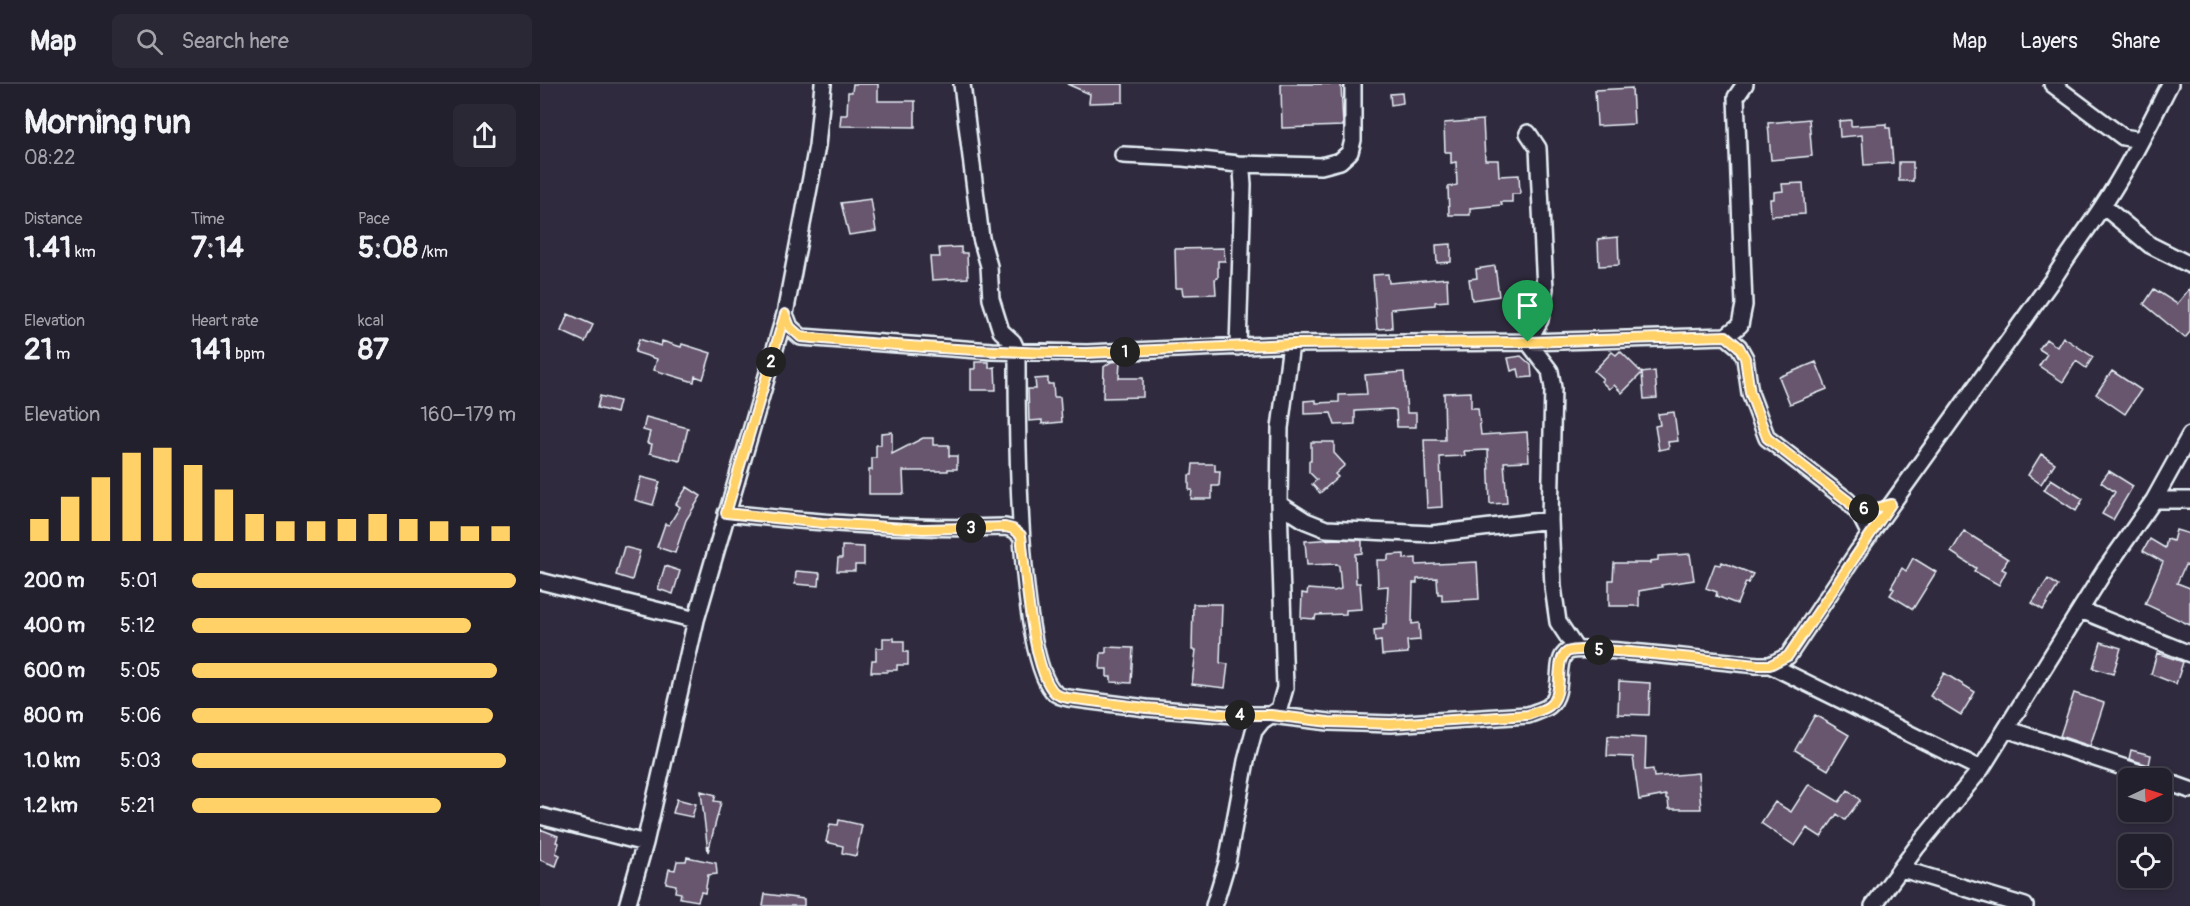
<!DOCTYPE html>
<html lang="en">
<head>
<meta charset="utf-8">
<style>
	body { margin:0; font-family:Pangolin,sans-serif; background:#2b2836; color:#f1f3f6; height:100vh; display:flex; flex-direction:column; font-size:22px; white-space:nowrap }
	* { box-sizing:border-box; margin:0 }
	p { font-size:20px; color:#a3a3aa }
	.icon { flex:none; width:33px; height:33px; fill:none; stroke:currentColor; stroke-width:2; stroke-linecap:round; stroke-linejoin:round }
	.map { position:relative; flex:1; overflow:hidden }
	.side { display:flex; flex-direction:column; background:#23202e; width:540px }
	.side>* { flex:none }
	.needle { width:39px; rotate:86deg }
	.tools { position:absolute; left:1578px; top:684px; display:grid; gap:12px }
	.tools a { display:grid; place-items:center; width:54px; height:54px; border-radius:9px; background:#23202e; box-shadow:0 3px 9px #0003,0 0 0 2px #403e4a; font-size:30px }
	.pin { position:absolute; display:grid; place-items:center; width:51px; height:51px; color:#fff; margin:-62px -26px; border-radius:50% 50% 50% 0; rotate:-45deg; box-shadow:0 0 6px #0007 }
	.pin .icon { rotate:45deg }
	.km { position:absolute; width:30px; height:30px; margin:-15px; border-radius:50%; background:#222; color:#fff; font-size:16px; line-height:30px; text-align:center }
	.round { display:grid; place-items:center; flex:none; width:63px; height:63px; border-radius:9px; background:#2b2836 }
	.head { display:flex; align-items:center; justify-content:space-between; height:102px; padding:0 24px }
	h1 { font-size:33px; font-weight:800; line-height:45px }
	.metrics { display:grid; grid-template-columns:repeat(3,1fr); gap:9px; height:102px; padding:6px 24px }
	.metrics div { display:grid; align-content:center }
	.metrics b { font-size:30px; font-weight:800 }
	.metrics small { font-size:16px; font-weight:400 }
	.metrics p { font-size:16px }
	.chart { height:168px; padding:12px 24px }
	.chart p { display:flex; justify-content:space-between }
	.chart svg { width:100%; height:108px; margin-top:6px; stroke:#ffd166; stroke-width:6 }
	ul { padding:0 24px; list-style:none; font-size:20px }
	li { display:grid; grid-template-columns:96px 72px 1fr; align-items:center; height:45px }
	li i { height:15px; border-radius:8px; background:#ffd166 }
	header { display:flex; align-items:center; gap:36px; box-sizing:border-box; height:84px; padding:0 30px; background:#23202e; border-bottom:2px solid #403e4a }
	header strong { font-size:28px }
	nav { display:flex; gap:33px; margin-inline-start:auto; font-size:21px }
	.search { width:420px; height:54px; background:#2b2836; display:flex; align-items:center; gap:15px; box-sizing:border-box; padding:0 21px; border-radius:9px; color:#a3a3aa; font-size:22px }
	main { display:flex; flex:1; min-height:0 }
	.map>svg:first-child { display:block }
</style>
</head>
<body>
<header>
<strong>Map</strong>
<div class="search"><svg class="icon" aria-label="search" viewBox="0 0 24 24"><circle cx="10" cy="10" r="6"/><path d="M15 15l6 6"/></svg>Search here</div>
<nav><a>Map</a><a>Layers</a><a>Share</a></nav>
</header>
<main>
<section class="side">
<div class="head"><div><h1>Morning run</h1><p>08:22</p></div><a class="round"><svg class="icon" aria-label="share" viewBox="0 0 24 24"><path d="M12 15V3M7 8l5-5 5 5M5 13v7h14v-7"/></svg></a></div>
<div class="metrics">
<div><p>Distance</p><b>1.41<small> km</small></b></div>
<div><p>Time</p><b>7:14</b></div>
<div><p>Pace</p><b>5:08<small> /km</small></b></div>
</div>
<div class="metrics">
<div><p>Elevation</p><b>21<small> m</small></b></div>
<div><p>Heart rate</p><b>141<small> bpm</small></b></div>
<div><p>kcal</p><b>87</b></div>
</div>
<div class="chart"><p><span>Elevation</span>160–179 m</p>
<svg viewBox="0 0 160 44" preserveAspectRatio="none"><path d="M5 44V35M15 44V26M25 44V18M35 44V8M45 44V6M55 44V13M65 44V23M75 44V33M85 44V36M95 44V36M105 44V35M115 44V33M125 44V35M135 44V36M145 44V38M155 44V38"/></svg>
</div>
<ul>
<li><b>200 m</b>5:01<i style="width:100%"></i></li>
<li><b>400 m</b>5:12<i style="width:86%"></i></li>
<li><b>600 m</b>5:05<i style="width:94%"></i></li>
<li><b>800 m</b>5:06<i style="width:93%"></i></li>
<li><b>1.0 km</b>5:03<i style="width:97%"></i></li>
<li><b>1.2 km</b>5:21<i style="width:77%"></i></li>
</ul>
</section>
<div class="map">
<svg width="1650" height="822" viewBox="0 0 1650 822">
	<rect width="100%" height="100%" fill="#2f2a3d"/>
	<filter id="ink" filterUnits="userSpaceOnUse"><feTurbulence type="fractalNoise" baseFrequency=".0167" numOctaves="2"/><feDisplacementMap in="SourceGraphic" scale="12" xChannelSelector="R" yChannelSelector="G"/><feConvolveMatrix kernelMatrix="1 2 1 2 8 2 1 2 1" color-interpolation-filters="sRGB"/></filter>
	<g filter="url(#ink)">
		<path fill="#67556e" stroke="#e8f1f8" stroke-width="1.5" d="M313,0H338V17H375V43L300,42L301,31H307L308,8H312Z
			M527,0H583V18L549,19L550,10Z
			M741,0H801L803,42L742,44Z
			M1092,4L1094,40L1057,42L1055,6Z
			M862,9L863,19L851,21L850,10Z
			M1269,35L1272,72L1231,76L1228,39Z
			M943,36L945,76H958L959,92L979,91L980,110H972V118H961L962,121L930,124V131H909L908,103L917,101L916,78L911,79V68H905L904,39Z
			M1311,36V42L1346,40V44H1350L1353,79L1324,81L1322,51L1300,53L1299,37Z
			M1359,78H1373V97H1359Z
			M1263,99L1265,130L1231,132L1230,115H1234V108L1243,107L1242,100Z
			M331,115L336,147L309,151L301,119Z
			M1078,153L1079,181L1059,182L1058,155Z
			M911,160V178L897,179L896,161Z
			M421,163V169H427L428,194L392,196L390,173H400L399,164Z
			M684,164L685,177H678V194L675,195L676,210L643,211L642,204H636L635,165Z
			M955,182L959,212L932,216L929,195L937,194L936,185Z
			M848,190L849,199L907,194L908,217L895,218V221L851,225L852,244L837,245L833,191Z
			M1650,204V248L1645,254L1604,220L1614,205L1637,220Z
			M28,230L53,241L45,258L21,247Z
			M1523,253L1553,273L1546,284L1536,277L1523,298L1499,282L1507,270L1499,265L1506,255L1517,263Z
			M99,255L121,262L122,257L141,263L142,260L171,269L163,295L155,292L154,298L114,286L117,275L95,268Z
			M1080,267L1102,289L1115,287L1117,314L1104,315L1102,289L1082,309L1074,301L1069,305L1061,297L1063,295L1054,287L1072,268L1076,271Z
			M981,272L991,281L992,293L980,294L978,285L971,287L968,274Z
			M580,277L579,294H603V313L563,314L564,283L571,278Z
			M435,278H449V284L455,283L456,306H431V285H435Z
			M1276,278L1287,305L1250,320L1239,293Z
			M1572,287L1601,306L1585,330L1556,310Z
			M864,288L867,329H876V343H857L856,326L852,325L815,327V340L795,341L791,329L764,330V317L776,316V319L799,318V311L827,310L825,291Z
			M508,294V300H513L514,313H520L522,338L502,340V336L489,337L488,305H496L495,295Z
			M931,308V324H938L941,351L987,348L989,377L964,378L967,419L950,420L948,366L924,367L925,372L900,373L902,423L887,424L884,356H905L904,309Z
			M60,312L79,317L76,329L57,324Z
			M1134,328L1138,357L1128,358L1129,364L1119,366L1115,342L1120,341L1118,330Z
			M106,333L148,344L140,377L110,369L112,360L107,359L110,348L103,346Z
			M352,348V370L383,354H393V361H409V372H417V385H408V387H363L364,410H329V386H332V374H336V361H341V349Z
			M771,358H794V369L805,381L795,390L798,393L780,409L772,400L777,396L769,388V377H771Z
			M1501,370L1515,379L1501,400L1488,391Z
			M653,380H675V387H680L679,402H672V415H651L652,406H649V391H652Z
			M1569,387L1593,402L1573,436L1562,430L1575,408L1561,398Z
			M101,393L120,398L113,421L95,416Z
			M1511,395L1543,415L1536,427L1504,406Z
			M147,403L161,412L146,436L135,469L117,463L125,440L129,441L140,423L136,420Z
			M1636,446L1650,450V482L1645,481L1637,499L1650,504V541L1605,520L1623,478L1603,467L1610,455L1625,464L1627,455L1633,457Z
			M1424,447L1468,475L1462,485L1466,487L1459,501L1434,487L1436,484L1411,468Z
			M796,455L822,456V469L815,470L816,499H820L822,525L806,526V530L776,531L775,535L761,534L762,509L767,510L768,505L794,507L801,505L799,482L797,480L767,481L765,457Z
			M302,462L324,463V481H315V487H297L298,474H302Z
			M84,463L100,467L92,496L76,491Z
			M864,470V475L876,474V481L937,478L939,515L902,517V510H898L897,494L877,495V499H873L872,540L879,539L880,556L867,557L868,569L842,571L841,557L835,558L834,546L843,545V540H846L848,502L838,503L837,476H848V471Z
			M1150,470L1154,496L1121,501L1122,503L1099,507V522H1069V496H1073L1074,479H1110V477L1118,476V472Z
			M1373,474L1396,488L1373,525L1350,511L1354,505L1351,503L1362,484L1366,487Z
			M1182,478L1213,490L1208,499L1206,498L1197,520L1176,512L1177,508L1166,504L1175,480L1180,481Z
			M125,482L140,487L133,510L118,505Z
			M256,487L280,489L279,502L255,500Z
			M1508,495L1518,502L1503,526L1492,519Z
			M653,520H682L680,579L688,580L685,604L652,600L656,566H652Z
			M343,554H354V557H364V568H368V581H357V586H347V588H331L332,576H336V564H343Z
			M1561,558L1581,564L1573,590L1553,584Z
			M566,563L593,564L591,599L571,598V593H567V585H560L561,569H566Z
			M1617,569L1643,578L1636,600L1611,590Z
			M1404,589L1435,608L1421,631L1390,612Z
			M1079,597L1110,599L1109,631L1078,630Z
			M1534,609L1564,619L1550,662L1520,652Z
			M1275,631L1309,651L1288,686L1255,666Z
			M1068,652L1106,654L1105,686L1113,685L1114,693L1158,689L1161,725H1129L1128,715H1126V711L1099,716L1093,673L1067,672Z
			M1591,666L1611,671L1609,681L1589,675Z
			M1269,700L1299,718L1308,706L1320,716L1305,736L1297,730L1281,753L1267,744L1255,762L1221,739L1235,718L1251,728Z
			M161,707L176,711L174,717L181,718L168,768Z
			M137,715L156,720L152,733L133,729Z
			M299,736L322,741L316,772L302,769L303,762L286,758L290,740L298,741Z
			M0,745L18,752L16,758L19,759L16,769L20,771L16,782L0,776Z
			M147,773L176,779L177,790L168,791L165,809L161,808L158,817L140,814L141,809L135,808L136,801L126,799L129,785L135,786L137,777H146Z
			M225,810L264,815V822H223Z"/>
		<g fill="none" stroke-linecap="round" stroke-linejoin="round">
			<defs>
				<path id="street" d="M422,0L441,154L449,182L451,215L461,247L473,258L477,267C477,323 476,577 515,609C518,612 523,613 528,614L606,624L694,631H731L789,638L851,640L988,631C995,628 1004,626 1009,622C1026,608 1013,577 1027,568C1043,559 1190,579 1218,581H1230L1248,572L1318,467L1515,192C1530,168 1547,146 1562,123C1588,84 1609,41 1630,0
					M1512,0L1583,53L1601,56
					M988,49L998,64L1005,205L1000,236L988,258L1010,287L1013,304L1010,436L1013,503L1018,538L1036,565
					M583,71L643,74L698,80L781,82L800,77L810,68L813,56V0
					M1563,122L1610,161L1650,181
					M245,230L250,243L261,253L452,267L547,269L751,260L988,258L1186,252L1200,241L1204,221L1196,13L1205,0
					M1186,252L1199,263L1205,274L1210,309L1227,354L1308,417L1320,431L1330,451
					M698,263L703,101L702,88L698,80
					M1614,416H1650
					M739,420L766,437L786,445L892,450L1010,436
					M186,429C280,439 370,446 465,443L473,445L481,451
					M0,497L156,536
					M1541,526L1650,570
					M1230,581L1441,685
					M1466,645L1616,694
					M1622,696L1650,706
					M0,732L105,759
					M1362,785L1485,822
					M87,822L105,759L156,536L245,230L277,62L283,0
					M674,822L687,779L706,677L714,647L722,637L739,625L745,604L739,420L740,344L751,260
					M1333,822L1376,764L1441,685L1565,486L1614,416L1650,351"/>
			</defs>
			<use href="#street" stroke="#e8f1f8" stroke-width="20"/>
			<use href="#street" stroke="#2f2a3d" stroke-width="15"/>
		</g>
	</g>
	<g fill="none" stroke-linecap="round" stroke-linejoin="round" filter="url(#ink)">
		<defs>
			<path id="route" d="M245,230L250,243L261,253C356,262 452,269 547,269L751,260L988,258L1186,252L1199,263L1205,274L1210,309L1227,354L1308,417L1314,424H1336L1351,420L1248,572L1230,581H1218C1190,579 1043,559 1027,568C1013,577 1026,608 1009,622C1004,626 995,628 988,631L851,640L789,638L731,631H694L606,624L528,614C523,613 518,612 515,609C492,589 485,483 481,451L473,445L465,443L383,445L282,439L186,429Z"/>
		</defs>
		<use href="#route" stroke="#fff" stroke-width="12"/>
		<use href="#route" stroke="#ffd166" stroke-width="8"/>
	</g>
</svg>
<div class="tools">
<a><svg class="needle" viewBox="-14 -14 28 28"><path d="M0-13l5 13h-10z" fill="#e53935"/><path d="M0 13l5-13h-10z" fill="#a3a3aa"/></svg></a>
<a><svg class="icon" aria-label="locate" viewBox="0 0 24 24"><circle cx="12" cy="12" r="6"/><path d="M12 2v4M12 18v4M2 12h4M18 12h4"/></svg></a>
</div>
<div class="pin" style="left:988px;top:258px;background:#1e9e55"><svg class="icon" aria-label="arrive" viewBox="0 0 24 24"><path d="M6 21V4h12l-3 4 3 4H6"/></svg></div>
<b class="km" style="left:585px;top:268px">1</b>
<b class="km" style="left:231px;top:278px">2</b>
<b class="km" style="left:431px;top:444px">3</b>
<b class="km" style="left:700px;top:631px">4</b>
<b class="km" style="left:1059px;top:566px">5</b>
<b class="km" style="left:1324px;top:425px">6</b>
</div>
</main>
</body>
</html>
